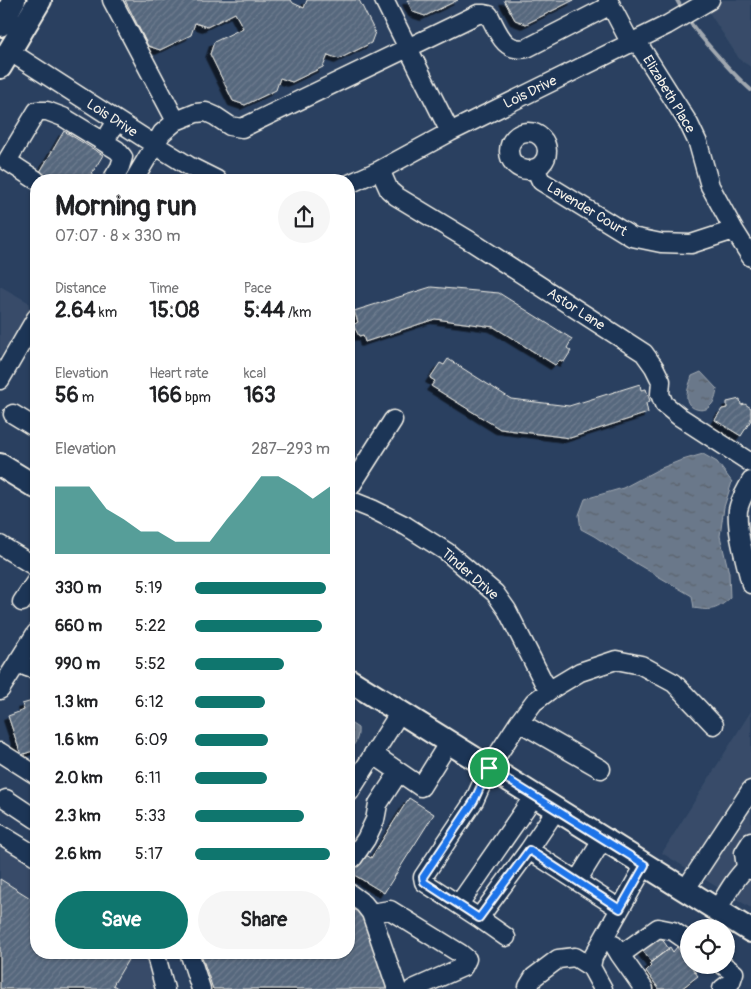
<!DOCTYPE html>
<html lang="en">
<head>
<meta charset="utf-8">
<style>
	body { margin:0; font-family:Pangolin,sans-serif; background:#f6f6f6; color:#202124; height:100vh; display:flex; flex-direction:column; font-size:19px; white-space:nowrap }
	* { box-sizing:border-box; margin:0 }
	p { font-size:16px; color:#757577 }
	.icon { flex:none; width:28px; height:28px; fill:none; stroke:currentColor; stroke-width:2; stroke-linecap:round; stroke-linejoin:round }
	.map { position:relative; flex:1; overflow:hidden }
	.drawer { position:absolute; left:30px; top:174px; width:325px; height:785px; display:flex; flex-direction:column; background:#fff; border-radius:20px; box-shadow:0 1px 4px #0004 }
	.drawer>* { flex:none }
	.fabs { position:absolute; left:680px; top:919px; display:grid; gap:10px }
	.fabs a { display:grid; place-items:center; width:55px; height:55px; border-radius:50%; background:#fff; box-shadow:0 1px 4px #0004; font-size:25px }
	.pin { position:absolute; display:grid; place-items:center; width:42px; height:42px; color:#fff; margin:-21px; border:2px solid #fff; border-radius:50%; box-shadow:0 1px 5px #0007 }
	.round { display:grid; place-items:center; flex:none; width:52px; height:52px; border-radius:26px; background:#f6f6f6 }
	.head { display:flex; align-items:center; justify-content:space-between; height:85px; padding:0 25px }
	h1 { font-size:28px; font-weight:800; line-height:38px }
	.stats { display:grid; grid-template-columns:repeat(3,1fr); gap:8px; height:85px; padding:5px 25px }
	.stats div { display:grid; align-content:center }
	.stats b { font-size:21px; font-weight:800 }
	.stats small { font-size:14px; font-weight:400 }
	.stats p { font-size:14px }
	.chart { height:140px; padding:10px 25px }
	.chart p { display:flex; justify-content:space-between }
	.chart svg { width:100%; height:90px; margin-top:5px; fill:#0f766e; opacity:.7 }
	.cta { display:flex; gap:10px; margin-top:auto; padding:10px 25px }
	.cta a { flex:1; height:58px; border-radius:30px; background:#0f766e; color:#fff; font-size:20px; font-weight:800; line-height:58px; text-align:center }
	.cta a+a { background:#f6f6f6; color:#202124 }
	ul { padding:0 25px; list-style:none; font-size:16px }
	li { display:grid; grid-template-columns:80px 60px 1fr; align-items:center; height:38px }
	li i { height:12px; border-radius:6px; background:#0f766e }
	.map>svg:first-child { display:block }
</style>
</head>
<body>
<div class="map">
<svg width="751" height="989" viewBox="0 0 751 989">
	<defs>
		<pattern id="water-ripples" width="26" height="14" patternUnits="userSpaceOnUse" patternTransform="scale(1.25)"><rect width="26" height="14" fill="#6a788a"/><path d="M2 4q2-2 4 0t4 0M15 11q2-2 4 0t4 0" fill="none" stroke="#5b626b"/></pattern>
		<pattern id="building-hatch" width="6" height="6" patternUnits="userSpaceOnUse" patternTransform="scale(1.25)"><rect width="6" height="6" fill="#56677d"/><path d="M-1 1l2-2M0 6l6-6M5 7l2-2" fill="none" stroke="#6f7d8f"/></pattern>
		<filter id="shadow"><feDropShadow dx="-4.5" dy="4.5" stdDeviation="0" flood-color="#0009"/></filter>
	</defs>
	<rect width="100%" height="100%" fill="#2a4060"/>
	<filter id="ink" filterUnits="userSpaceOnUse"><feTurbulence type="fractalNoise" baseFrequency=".02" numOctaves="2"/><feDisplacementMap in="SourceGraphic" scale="10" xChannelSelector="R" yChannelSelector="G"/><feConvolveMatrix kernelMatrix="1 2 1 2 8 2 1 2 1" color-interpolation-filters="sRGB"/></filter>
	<g filter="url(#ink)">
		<path fill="#374c69" d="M701,0H751V67L740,60Z
			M0,286L28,302L30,310L0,357Z
			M751,711V908L662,853Z
			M0,828L36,851V952L163,953L175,989H0Z"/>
		<path fill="url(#water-ripples)" stroke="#a1a8b0" d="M701,372L717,389C716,396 715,402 709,407C703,413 688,409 687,399C686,392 690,383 692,376Z
			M703,454L717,462L732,482L724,507L720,536L729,573L730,598C717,610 711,611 694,608L692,596L637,564L594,536L581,529L579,515L585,499L623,488L659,469L679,461Z
			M349,722L358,728C359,738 355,744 349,751Z"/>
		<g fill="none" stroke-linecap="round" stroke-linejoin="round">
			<path stroke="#a1a8b0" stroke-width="4" d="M677,0L683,11
				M688,19C694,29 702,38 710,47C723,62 736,77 751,90"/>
		</g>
		<path fill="url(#building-hatch)" stroke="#f4f1e8" filter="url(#shadow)" d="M125,0H291L293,3L304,8L307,0H359L375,32L371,43L339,59L328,55L323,67L292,82L280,78L276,90L245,105L233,101L210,54L214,42L243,28L235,13L207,27L195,23L191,35L160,50L148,46Z
			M407,0H458L425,16L413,12Z
			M504,0H574L526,24L515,20Z
			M64,131L103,155L88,180H53L40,172Z
			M431,287L499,293L572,339L567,348L571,351L564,362L560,360L555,365L494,327L435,319L365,342L363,335L359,336L353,325L358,322L354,311Z
			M448,359L511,399L569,406L640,384L641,390L646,389L650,401L646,403L648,413L570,438L500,429L431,386L435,381L430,378L440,363L444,365Z
			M740,399L741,405L745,404L751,408V420L741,436L715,420L722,409L727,408V402Z
			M36,700V750L21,755L8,716L24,710L22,704Z
			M409,798L434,814L384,893L351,873L364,854L371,858Z
			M0,879L35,901L36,899V952H120L129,958L113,985L119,989H0Z
			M359,902L387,989H213L201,954L207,952H349V906Z
			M654,928L669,949L651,962L636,941Z
			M670,947L673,952L677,947L689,963V965H690L698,976L681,989H659L646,971L651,966L649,964Z"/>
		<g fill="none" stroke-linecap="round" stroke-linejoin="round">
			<defs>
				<path id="minor" d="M112,0L176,121
					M384,0L450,132
					M608,0L630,42
					M636,40L689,124L698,143L710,186L734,230L751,257
					M9,51L155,145L189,166L217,180
					M509 151a19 19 0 1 1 38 0a19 19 0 1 1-38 0Z
					M535,168L541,181L632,237L661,243L691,244L734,230
					M380,170L389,190L396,196L472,242L644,353L654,367L661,381L660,394L664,404L680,417L751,463
					M36,180L7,161L37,111H47L63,117L104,142
					M112,180L120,167L123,157L117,150L104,142L117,121
					M134,180L162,133L176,121L196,113L206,112L215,116L230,126L242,128L478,14H484L489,15C498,32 504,53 527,48L611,5
					M349,184L380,170L450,132L667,25L710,0
					M0,380L36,318
					M13,414L36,428
					M751,481C746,491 740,499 738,510C736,531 746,563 751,584
					M349,489L393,420
					M349,502L357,503L372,509L406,526L447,552L495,593L507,610L543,681L550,690
					M0,545L36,567
					M22,602L36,581
					M18,661L27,667L36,670
					M0,690L36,633
					M519,722L601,769
					M0,752L36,775
					M373,754L421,787L449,742
					M349,793L400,712
					M6,799L36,819
					M0,834L36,856
					M751,842L744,853L746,867L751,870
					M529,850L620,909
					M349,855L353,858L366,839L375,820L378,804L399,772
					M577,881L603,839
					M685,890L751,790
					M349,893L364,904L371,913L397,989
					M459,904L534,796
					M717,910C726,895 737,874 751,864
					M371,913L390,910L461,954L467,959L463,967L413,989
					M479,918L424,882L423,877L474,801L489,768L519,722L534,702L550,690L580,672L616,660L641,665L674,683L714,725
					M506,937L479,918L529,850L556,810
					M614,945L620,955L644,989
					M155,952L165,989
					M189,952L201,989
					M620,955L658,928L673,931L689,942
					M528,989V987L534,977L558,959L575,957L591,967
					M603,989L591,967L593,957L645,865
					M722,989L731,982L734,973L723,965"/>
				<path id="major" d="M0,25L14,0
					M0,67L40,0
					M0,465L36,487
					M349,680L751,931"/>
			</defs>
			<use href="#minor" stroke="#f4f1e8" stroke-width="21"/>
			<use href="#major" stroke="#f4f1e8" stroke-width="26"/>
			<use href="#minor" stroke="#1d3557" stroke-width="18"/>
			<use href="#major" stroke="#1d3557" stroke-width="22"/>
		</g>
	</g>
	<g fill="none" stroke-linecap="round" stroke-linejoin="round" filter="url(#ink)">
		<defs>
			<path id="route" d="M489,768L645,865L620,909L529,850L479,918L424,882L423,877L474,801Z"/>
		</defs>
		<use href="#route" stroke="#fff" stroke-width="10"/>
		<use href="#route" stroke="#1a73e8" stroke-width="6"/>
	</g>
	<g text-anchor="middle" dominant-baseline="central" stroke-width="4" stroke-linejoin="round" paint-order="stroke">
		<g font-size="14" fill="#f4f1e8" stroke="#1d3557">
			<text transform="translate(530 92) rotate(-26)">Lois Drive</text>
			<text transform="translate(669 94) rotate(59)">Elizabeth Place</text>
			<text transform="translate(112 118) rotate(33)">Lois Drive</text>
			<text transform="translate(587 209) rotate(31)">Lavender Court</text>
			<text transform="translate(576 309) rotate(33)">Astor Lane</text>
			<text transform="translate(470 574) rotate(41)">Tinder Drive</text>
		</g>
	</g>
</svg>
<div class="fabs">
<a><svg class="icon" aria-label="locate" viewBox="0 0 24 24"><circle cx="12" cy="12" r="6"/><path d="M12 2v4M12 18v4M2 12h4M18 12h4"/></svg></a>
</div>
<div class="pin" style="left:489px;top:768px;background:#1e9e55"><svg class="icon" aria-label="arrive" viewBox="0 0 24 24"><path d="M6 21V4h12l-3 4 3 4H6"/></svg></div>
<section class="drawer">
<div class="head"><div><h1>Morning run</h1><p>07:07 · 8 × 330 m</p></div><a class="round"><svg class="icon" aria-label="share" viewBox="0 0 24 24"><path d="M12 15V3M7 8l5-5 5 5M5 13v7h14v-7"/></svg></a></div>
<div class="stats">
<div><p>Distance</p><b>2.64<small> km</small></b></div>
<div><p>Time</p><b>15:08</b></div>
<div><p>Pace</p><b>5:44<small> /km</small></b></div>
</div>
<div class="stats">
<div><p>Elevation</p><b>56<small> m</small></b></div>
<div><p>Heart rate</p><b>166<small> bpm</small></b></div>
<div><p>kcal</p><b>163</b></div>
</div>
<div class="chart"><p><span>Elevation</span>287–293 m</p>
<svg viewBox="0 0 160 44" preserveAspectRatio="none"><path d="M0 44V11L10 11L20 11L30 22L40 27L50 33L60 33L70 38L80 38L90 38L100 27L110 17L120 6L130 6L140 11L150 17L160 11V44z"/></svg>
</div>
<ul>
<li><b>330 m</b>5:19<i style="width:97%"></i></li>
<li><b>660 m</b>5:22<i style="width:94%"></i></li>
<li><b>990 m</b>5:52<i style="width:66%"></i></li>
<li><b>1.3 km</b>6:12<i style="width:52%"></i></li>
<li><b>1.6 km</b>6:09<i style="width:54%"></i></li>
<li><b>2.0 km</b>6:11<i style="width:53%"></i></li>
<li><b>2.3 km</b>5:33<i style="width:81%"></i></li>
<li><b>2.6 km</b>5:17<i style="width:100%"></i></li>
</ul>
<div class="cta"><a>Save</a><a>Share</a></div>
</section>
</div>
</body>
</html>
